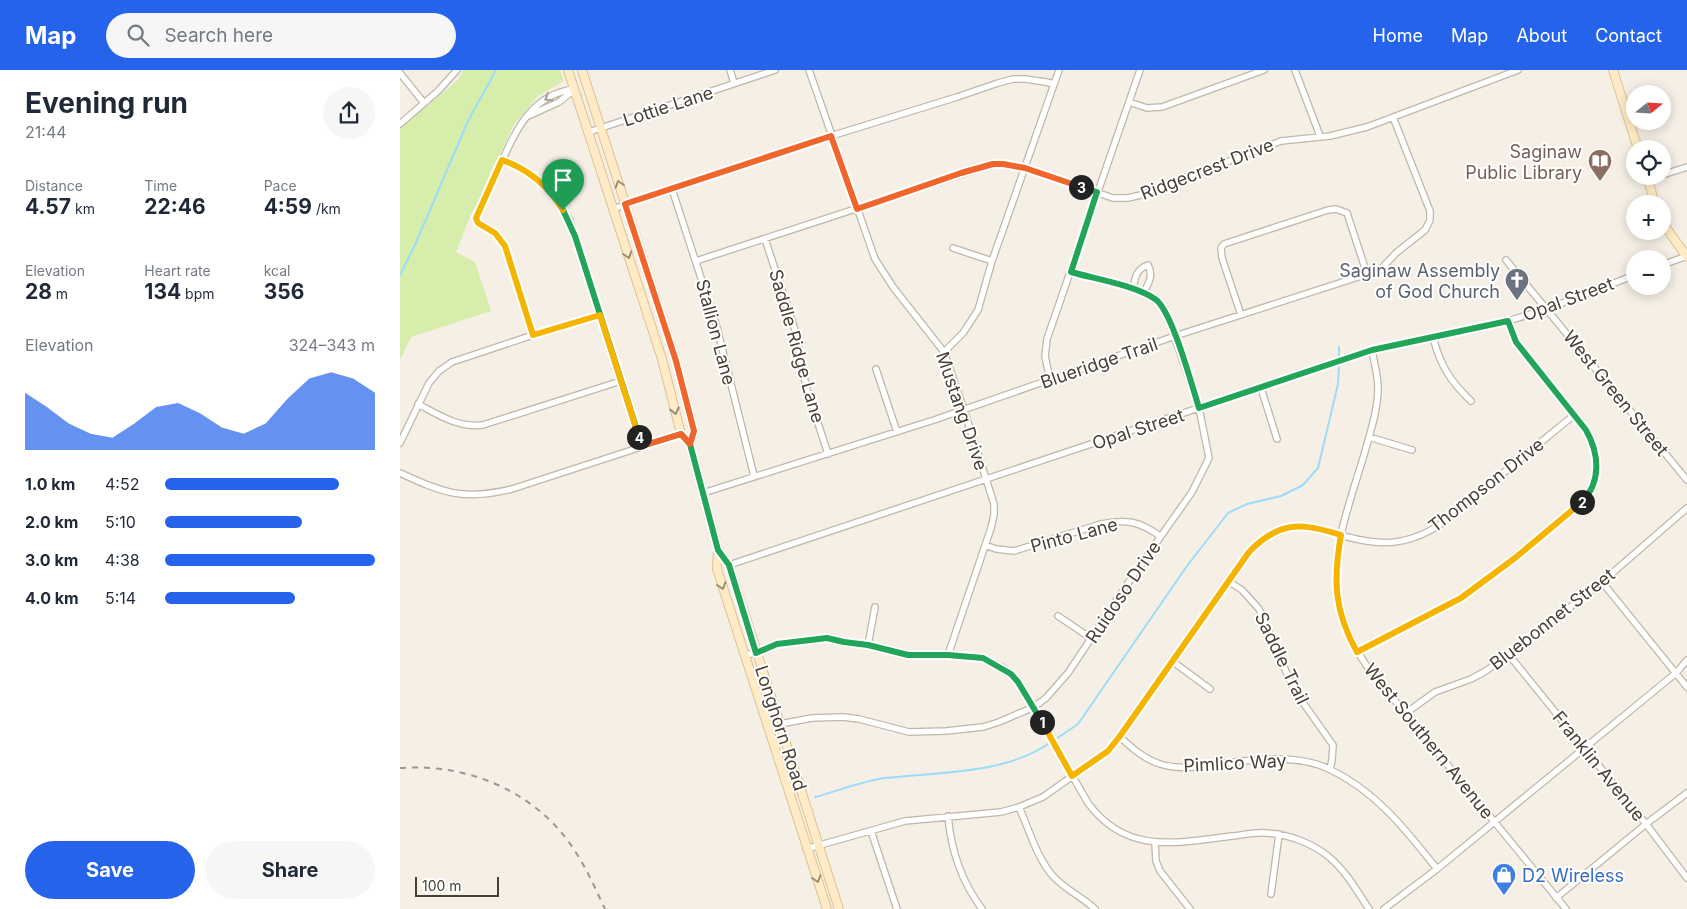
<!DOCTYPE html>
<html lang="en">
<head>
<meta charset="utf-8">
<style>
	body { margin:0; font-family:Inter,sans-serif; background:#f6f6f7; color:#1f2937; height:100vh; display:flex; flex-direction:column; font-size:19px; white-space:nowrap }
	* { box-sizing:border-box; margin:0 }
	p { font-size:16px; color:#747a83 }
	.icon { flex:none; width:28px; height:28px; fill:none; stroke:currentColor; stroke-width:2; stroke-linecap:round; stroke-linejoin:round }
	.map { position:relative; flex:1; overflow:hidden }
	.sheet { display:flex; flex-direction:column; background:#fff; width:400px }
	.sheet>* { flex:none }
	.needle { width:32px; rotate:72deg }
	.controls { position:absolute; left:1226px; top:15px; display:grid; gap:10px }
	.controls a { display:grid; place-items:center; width:45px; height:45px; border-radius:50%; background:#fff; box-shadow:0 2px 12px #0003; font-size:25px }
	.scale { position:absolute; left:15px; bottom:12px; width:84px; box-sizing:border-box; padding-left:5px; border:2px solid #493f35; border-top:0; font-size:14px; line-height:18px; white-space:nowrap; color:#493f35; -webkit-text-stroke:4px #fff; paint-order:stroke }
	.pin { position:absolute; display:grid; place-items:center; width:42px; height:42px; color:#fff; margin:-51px -21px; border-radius:50% 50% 50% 0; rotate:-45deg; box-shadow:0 0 5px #0007 }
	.pin .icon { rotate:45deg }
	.km { position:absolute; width:25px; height:25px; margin:-12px; border-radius:50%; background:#222; color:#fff; font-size:14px; line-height:25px; text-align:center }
	.round { display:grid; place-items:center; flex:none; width:52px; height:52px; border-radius:26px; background:#f6f6f7 }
	.headline { display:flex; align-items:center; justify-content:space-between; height:85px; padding:0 25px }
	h1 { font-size:28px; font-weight:700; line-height:38px }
	.figures { display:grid; grid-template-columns:repeat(3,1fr); gap:8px; height:85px; padding:5px 25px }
	.figures div { display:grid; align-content:center }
	.figures b { font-size:21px; font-weight:700 }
	.figures small { font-size:14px; font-weight:400 }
	.figures p { font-size:14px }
	.chart { height:140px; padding:10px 25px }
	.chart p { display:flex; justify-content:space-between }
	.chart svg { width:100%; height:90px; margin-top:5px; fill:#2563eb; opacity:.7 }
	.action { display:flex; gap:10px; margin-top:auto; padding:10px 25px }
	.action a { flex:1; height:58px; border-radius:30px; background:#2563eb; color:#fff; font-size:20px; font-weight:700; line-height:58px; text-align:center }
	.action a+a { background:#f6f6f7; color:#1f2937 }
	ul { padding:0 25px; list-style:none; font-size:16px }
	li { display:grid; grid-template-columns:80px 60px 1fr; align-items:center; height:38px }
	li i { height:12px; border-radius:6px; background:#2563eb }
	header { display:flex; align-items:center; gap:30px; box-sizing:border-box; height:70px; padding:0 25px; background:#2563eb; color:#fff }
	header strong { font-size:24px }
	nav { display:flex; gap:28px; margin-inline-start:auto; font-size:18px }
	.search { width:350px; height:45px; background:#f6f6f7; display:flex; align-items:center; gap:12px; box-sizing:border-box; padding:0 18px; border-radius:28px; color:#747a83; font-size:19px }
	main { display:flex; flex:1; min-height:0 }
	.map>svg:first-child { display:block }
</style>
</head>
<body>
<header>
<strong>Map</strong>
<div class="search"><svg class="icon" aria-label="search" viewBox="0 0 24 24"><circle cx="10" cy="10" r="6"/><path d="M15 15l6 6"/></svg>Search here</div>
<nav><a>Home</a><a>Map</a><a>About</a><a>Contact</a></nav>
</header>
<main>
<section class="sheet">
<div class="headline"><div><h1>Evening run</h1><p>21:44</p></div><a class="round"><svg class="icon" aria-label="share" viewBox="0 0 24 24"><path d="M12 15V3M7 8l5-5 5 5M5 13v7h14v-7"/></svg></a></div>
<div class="figures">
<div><p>Distance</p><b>4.57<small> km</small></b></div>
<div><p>Time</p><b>22:46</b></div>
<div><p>Pace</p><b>4:59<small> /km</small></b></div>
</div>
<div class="figures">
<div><p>Elevation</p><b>28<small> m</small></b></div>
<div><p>Heart rate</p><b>134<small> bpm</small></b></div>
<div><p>kcal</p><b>356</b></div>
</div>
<div class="chart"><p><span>Elevation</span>324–343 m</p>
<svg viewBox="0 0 160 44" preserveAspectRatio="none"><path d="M0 44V16L10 23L20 31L30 36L40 38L50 31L60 23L70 21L80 26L90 33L100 36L110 31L120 19L130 9L140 6L150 9L160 16V44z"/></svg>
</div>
<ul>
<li><b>1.0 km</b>4:52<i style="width:83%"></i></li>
<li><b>2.0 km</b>5:10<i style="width:65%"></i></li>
<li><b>3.0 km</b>4:38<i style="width:100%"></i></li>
<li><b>4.0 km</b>5:14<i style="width:62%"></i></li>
</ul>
<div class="action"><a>Save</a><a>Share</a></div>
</section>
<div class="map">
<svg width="1287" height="839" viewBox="0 0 1287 839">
	<rect width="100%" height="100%" fill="#f5efe6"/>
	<path fill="#d6edab" d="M63,0H160L164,11L138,26L114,54L69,149L56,182L75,192L91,241L11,267L0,290V59L59,9Z"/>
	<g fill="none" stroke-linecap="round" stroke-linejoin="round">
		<path stroke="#9ddcf8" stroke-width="2" d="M0,205L15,175L68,51L96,0
			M939,287V277
			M656,669L678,654L787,496L828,443L847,434L881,426L903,415L918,398L938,314L939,296
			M415,727C438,721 462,711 485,708C538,702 602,705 648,674"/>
		<defs>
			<path id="minor" d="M330,0L334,13
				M409,0L475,189L493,217L544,282L564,340L594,434V445L591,458L548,585
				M895,0L920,66
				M0,3L24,33
				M729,32L747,38L762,37L864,0
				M128,46L159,32L175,19
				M0,54L38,21L57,0
				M189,62L375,0
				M102,90C134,100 154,123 170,151L242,376
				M1262,105L1287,97
				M1248,110L1259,106
				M272,119L316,254L354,406
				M213,139L431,66L557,27L598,13L613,9H625L646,12L654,14
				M365,169L395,260L406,316L428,384
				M553,178L592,191
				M1106,190L1287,410
				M296,191L593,94H603L625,98L713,128H728L741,125L881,71L930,66L967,57L1118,0
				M1262,195L1287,186
				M733,219C735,208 736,199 748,195C754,206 748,214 743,224
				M841,245L822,188L821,178L824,174L928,140L936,139L947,143L967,204
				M133,265L105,176L95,163L78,153L76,148C80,132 90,116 97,102C114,65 129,24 175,19
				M1033,267C1040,295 1050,311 1071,331
				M972,280C974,293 978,305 978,318C978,340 970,363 964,385C939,468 915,519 968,598L1166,839
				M544,282L563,263L578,240L592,191L659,0
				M476,299L497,362
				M650,310L645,286L647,269L740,0
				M861,318L877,369
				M18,334C39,345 58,358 83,355L221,311
				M969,367L1012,380
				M0,373L29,313L39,301L52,292L133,265L200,245
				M0,403C43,423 64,431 112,419L281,364
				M303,423L534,350L775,266L980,200L996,183L1025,160L1030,150V141L993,47
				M585,475L596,479L614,481L701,454C726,449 739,451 760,466
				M329,495L972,280L1108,251L1147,239L1235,205
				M828,511L842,520L859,539L894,620L933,675L932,690L930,699
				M1202,512L1287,617
				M658,546L692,569
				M468,575L475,537
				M957,582C997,559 1040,542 1078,516L1176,438C1200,413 1203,390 1186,359L1116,272L1108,251
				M345,585L356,583L377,574L427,568L444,573L468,575L508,585H548L583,588L602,597L611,604L618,612L688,733C726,785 777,773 832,766C843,765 855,762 866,763C888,764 912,773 929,787C946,801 957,821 969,839
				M1109,585L1246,754L1287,808
				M772,591L810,619
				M1006,643L1035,622L1071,609L1084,602L1109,585L1202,512L1287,438
				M368,658L380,654L412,648L443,647L459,649L509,662L546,661L583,657L599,652L634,637L646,628L668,603L730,510L792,422L809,388L799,338L765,239C746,216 699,210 671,202
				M720,667C732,678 744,689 760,694C779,700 798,697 817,694C852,690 896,683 929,699C976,721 1006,760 1037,799
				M619,737C629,759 636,786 652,805C664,819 681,826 695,839
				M548,746C551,780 561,811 582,839
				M471,761L497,839
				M755,773L756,791L760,801L790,839
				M406,779L505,751L601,742L619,737L643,727L698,688L708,681L720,667L849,482C896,434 923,468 975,472C999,475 1021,467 1041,454L1174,345
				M871,824L879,764
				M1156,828L1246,754L1287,723
				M984,839L1037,799L1276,603L1287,590"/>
			<path id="secondary" d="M168,0L262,289L281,364L290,374L318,480L329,495L439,839
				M182,0L276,291L294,361L290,374
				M1213,0L1238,79
				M1247,106L1255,134
				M1262,152L1287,187
				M318,480L317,499L427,839"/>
		</defs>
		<use href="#minor" stroke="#c1b6a8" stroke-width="8"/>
		<use href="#secondary" stroke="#ddc293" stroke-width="10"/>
		<use href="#minor" stroke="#fff" stroke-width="5.5"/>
		<use href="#secondary" stroke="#ffecc6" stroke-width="8"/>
		<path stroke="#979797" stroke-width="2" stroke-dasharray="6 6" stroke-linecap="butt" d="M0,698C67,693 135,721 173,778C186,797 195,818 205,839"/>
	</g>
	<defs><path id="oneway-chevron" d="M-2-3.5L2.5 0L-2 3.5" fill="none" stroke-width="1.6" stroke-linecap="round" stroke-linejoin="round" transform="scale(1.25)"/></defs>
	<use stroke="#a49f9a" href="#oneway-chevron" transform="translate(148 28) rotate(150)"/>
	<g stroke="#9b8d76">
		<use href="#oneway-chevron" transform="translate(219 114) rotate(-108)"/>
		<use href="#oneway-chevron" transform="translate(228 185) rotate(72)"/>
		<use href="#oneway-chevron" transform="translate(275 341) rotate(76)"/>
		<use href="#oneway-chevron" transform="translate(322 516) rotate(72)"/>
		<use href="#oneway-chevron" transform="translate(417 809) rotate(72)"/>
	</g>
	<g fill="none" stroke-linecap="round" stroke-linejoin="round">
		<defs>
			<path id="split-1" d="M163,140L175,166L242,376L281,364L290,374L318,480L329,495L356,583L377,574L427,568L444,572L468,575L508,585H548L583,588L611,604L618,612L642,652"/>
			<path id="split-2" d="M642,652L672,706L708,681L720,666L849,482C880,450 902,453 941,465C933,510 934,541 957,582L1061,528L1115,488L1182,432"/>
			<path id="split-3" d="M681,117L697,122L671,202C695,209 734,215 755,229C772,240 792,316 799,338L972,280L1108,251L1116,272L1186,360C1199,383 1202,411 1182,432"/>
			<path id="split-4" d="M239,367L242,376L281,364L290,374L294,361L276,291L225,134L431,66L457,139L561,103L593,94H603L625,98L681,117"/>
			<path id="split-5" d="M163,140C149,117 128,99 102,90L76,148L78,153L95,163L105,176L133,265L200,245L239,367"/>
		</defs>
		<use href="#split-1" stroke="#fff" stroke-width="10"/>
		<use href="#split-2" stroke="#fff" stroke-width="10"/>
		<use href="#split-3" stroke="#fff" stroke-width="10"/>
		<use href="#split-4" stroke="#fff" stroke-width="10"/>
		<use href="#split-5" stroke="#fff" stroke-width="10"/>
		<use href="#split-1" stroke="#22a559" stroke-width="6"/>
		<use href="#split-2" stroke="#f5b400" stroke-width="6"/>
		<use href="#split-3" stroke="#22a559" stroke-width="6"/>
		<use href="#split-4" stroke="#f0652b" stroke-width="6"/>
		<use href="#split-5" stroke="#f5b400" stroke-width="6"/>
	</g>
	<defs>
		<symbol id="library-pin" viewBox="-11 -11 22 30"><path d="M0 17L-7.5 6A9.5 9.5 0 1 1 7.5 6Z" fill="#8d6e63" stroke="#fff"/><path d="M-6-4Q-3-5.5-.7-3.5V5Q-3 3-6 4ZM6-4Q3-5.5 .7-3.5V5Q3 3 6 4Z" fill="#fff"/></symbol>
		<symbol id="church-pin" viewBox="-11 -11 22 30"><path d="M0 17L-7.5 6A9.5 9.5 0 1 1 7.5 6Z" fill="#6b7280" stroke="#fff"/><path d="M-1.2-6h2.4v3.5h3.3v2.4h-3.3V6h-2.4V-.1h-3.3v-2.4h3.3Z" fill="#fff"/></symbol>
		<symbol id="shop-pin" viewBox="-11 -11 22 30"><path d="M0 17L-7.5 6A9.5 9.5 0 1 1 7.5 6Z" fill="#3f7fe0" stroke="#fff"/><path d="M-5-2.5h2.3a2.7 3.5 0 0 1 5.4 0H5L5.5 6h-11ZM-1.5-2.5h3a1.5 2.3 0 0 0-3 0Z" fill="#fff"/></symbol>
	</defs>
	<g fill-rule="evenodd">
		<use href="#library-pin" x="1186" y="77" width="28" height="38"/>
		<use href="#church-pin" x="1103" y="196" width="28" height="38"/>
		<use href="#shop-pin" x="1090" y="791" width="28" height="38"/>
	</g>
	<g text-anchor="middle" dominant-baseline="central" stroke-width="4" stroke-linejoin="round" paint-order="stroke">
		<g font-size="18" fill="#493f35" stroke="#fff">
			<text transform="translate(268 36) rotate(-18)">Lottie Lane</text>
			<text transform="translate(807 99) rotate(-21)">Ridgecrest Drive</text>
			<text transform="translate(1168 229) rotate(-20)">Opal Street</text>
			<text transform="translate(316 262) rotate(75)">Stallion Lane</text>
			<text transform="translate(397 276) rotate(74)">Saddle Ridge Lane</text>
			<text transform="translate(699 293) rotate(-19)">Blueridge Trail</text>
			<text transform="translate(1216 323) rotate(51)">West Green Street</text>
			<text transform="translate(562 341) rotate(71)">Mustang Drive</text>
			<text transform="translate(738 359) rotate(-18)">Opal Street</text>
			<text transform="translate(1086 415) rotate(-38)">Thompson Drive</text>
			<text transform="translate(674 465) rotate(-15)">Pinto Lane</text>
			<text transform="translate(723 522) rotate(-56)">Ruidoso Drive</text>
			<text transform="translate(1152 549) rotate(-38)">Bluebonnet Street</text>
			<text transform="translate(882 588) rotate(64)">Saddle Trail</text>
			<text transform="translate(381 658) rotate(72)">Longhorn Road</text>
			<text transform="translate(1029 671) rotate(51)">West Southern Avenue</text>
			<text transform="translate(835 693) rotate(-3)">Pimlico Way</text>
			<text transform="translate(1199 696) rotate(51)">Franklin Avenue</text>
		</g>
		<g font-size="18" fill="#785e54" stroke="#fff" text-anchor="end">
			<text x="1182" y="81">Saginaw<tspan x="1182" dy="21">Public Library</tspan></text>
		</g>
		<g font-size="18" fill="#5b616d" stroke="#fff" text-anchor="end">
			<text x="1100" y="200">Saginaw Assembly<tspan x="1100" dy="21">of God Church</tspan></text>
		</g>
		<g font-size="18" fill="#366cbe" stroke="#fff" text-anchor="start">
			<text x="1122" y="805">D2 Wireless</text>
		</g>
	</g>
</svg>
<div class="controls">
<a><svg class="needle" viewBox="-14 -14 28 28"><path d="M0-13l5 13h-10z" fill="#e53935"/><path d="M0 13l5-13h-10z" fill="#747a83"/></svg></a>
<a><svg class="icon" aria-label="locate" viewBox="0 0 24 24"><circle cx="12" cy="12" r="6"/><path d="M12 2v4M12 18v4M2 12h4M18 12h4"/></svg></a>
<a>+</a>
<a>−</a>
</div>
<div class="scale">100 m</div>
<div class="pin" style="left:163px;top:140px;background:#1e9e55"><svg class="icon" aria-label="arrive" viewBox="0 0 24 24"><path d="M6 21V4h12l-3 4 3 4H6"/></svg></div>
<b class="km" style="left:642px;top:652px">1</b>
<b class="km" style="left:1182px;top:432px">2</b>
<b class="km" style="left:681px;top:117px">3</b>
<b class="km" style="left:239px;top:367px">4</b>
</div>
</main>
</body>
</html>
